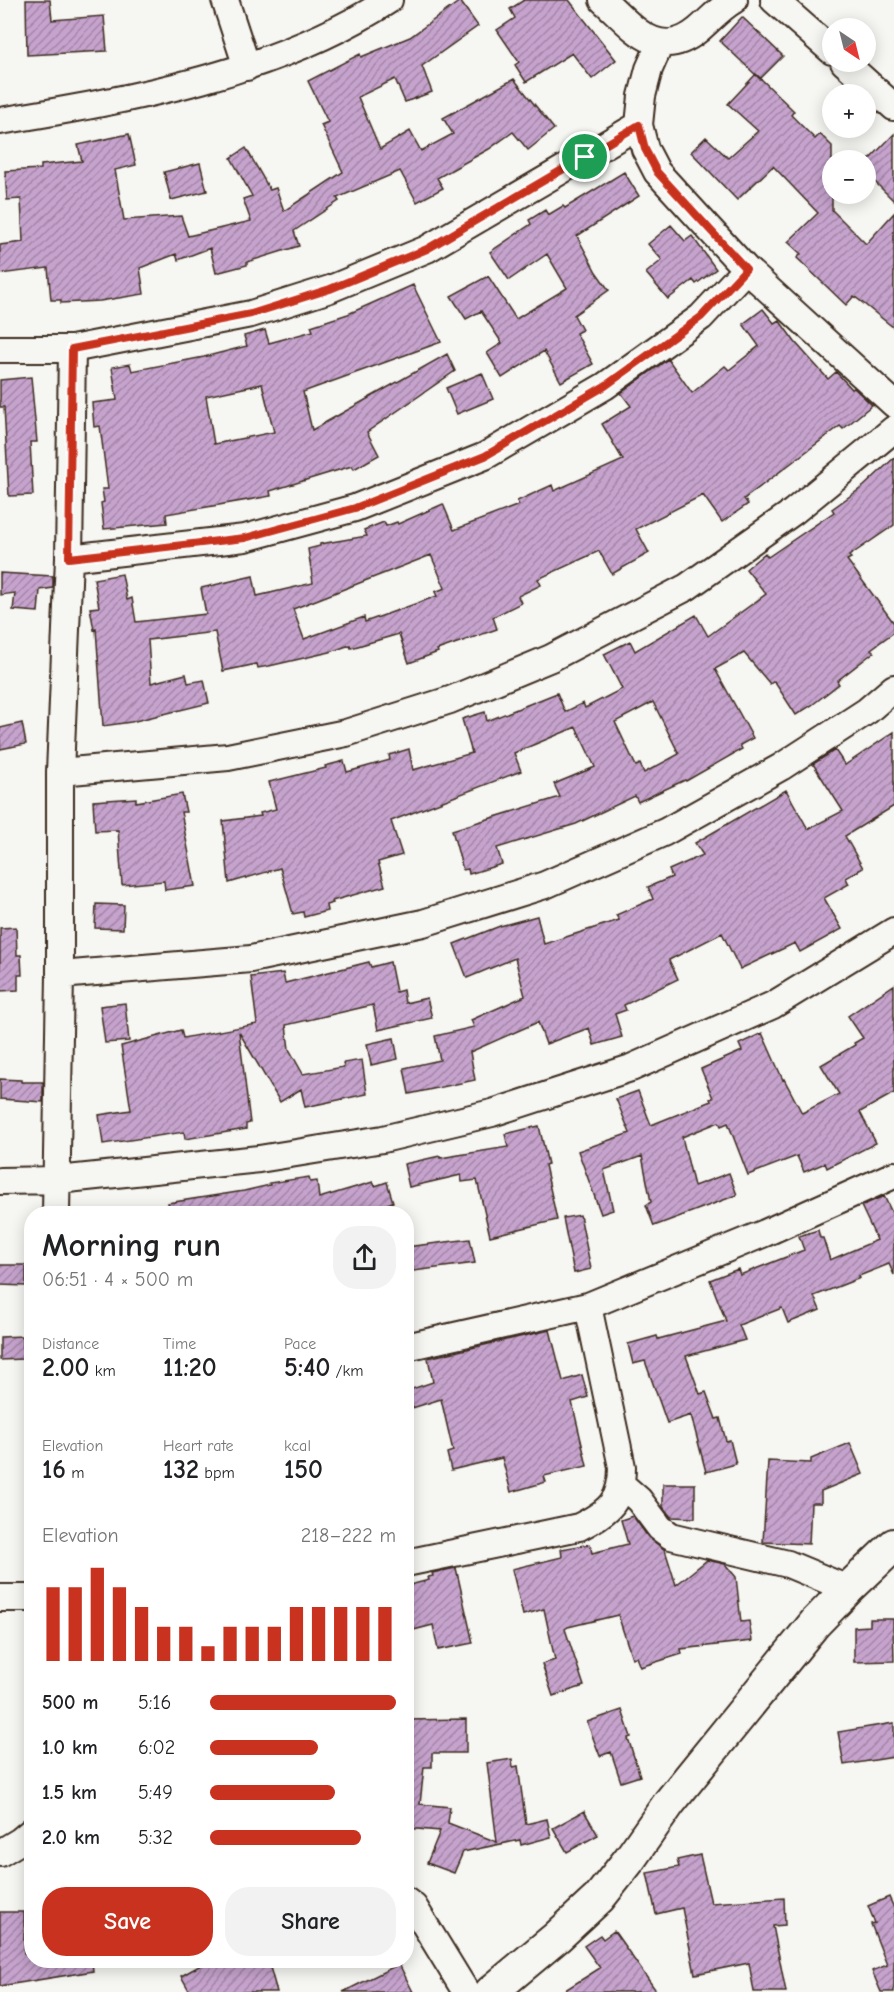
<!DOCTYPE html>
<html lang="en">
<head>
<meta charset="utf-8">
<style>
	body { margin:0; font-family:"Comic Neue",sans-serif; background:#f2f2f2; color:#202124; height:100vh; display:flex; flex-direction:column; font-size:22px; white-space:nowrap }
	* { box-sizing:border-box; margin:0 }
	p { font-size:20px; color:#757577 }
	.icon { flex:none; width:33px; height:33px; fill:none; stroke:currentColor; stroke-width:2; stroke-linecap:round; stroke-linejoin:round }
	.map { position:relative; flex:1; overflow:hidden }
	.details { position:absolute; left:24px; top:1206px; width:390px; height:762px; display:flex; flex-direction:column; background:#fff; border-radius:24px; box-shadow:0 3px 15px #0003 }
	.details>* { flex:none }
	.needle { width:39px; rotate:145deg }
	.controls { position:absolute; left:822px; top:18px; display:grid; gap:12px }
	.controls a { display:grid; place-items:center; width:54px; height:54px; border-radius:50%; background:#fff; box-shadow:0 3px 15px #0003; font-size:30px }
	.pin { position:absolute; display:grid; place-items:center; width:51px; height:51px; color:#fff; margin:-26px; border:3px solid #fff; border-radius:50%; box-shadow:0 2px 6px #0007 }
	.round { display:grid; place-items:center; flex:none; width:63px; height:63px; border-radius:24px; background:#f2f2f2 }
	.headline { display:flex; align-items:center; justify-content:space-between; height:102px; padding:0 18px }
	h1 { font-size:33px; font-weight:700; line-height:45px }
	.figures { display:grid; grid-template-columns:repeat(3,1fr); gap:9px; height:102px; padding:6px 18px }
	.figures div { display:grid; align-content:center }
	.figures b { font-size:26px; font-weight:700 }
	.figures small { font-size:16px; font-weight:400 }
	.figures p { font-size:16px }
	.chart { height:168px; padding:12px 18px }
	.chart p { display:flex; justify-content:space-between }
	.chart svg { width:100%; height:108px; margin-top:6px; stroke:#c8321e; stroke-width:6 }
	.primary-button { display:flex; gap:12px; margin-top:auto; padding:12px 18px }
	.primary-button a { flex:1; height:69px; border-radius:24px; background:#c8321e; color:#fff; font-size:24px; font-weight:700; line-height:69px; text-align:center }
	.primary-button a+a { background:#f2f2f2; color:#202124 }
	ul { padding:0 18px; list-style:none; font-size:20px }
	li { display:grid; grid-template-columns:96px 72px 1fr; align-items:center; height:45px }
	li i { height:15px; border-radius:8px; background:#c8321e }
	.map>svg:first-child { display:block }
</style>
</head>
<body>
<div class="map">
<svg width="894" height="1992" viewBox="0 0 894 1992">
	<defs>
		<pattern id="building-hatch" width="6" height="6" patternUnits="userSpaceOnUse" patternTransform="scale(1.5)"><rect width="6" height="6" fill="#c6a3cd"/><path d="M-1 1l2-2M0 6l6-6M5 7l2-2" fill="none" stroke="#a285a6"/></pattern>
	</defs>
	<rect width="100%" height="100%" fill="#f6f6f2"/>
	<filter id="ink" filterUnits="userSpaceOnUse"><feTurbulence type="fractalNoise" baseFrequency=".0167" numOctaves="2"/><feDisplacementMap in="SourceGraphic" scale="12" xChannelSelector="R" yChannelSelector="G"/><feConvolveMatrix kernelMatrix="1 2 1 2 8 2 1 2 1" color-interpolation-filters="sRGB"/></filter>
	<g filter="url(#ink)">
		<path fill="url(#building-hatch)" stroke="#3b2a1e" stroke-width="1.5" fill-rule="evenodd" d="M26,0H50L52,20L104,16L107,51L27,55Z
			M524,0H569L616,60L592,79L572,53L526,82L515,65L519,62L497,30L515,18L510,9Z
			M460,1L478,26L422,66L432,92L405,102L395,79L358,97L380,149L410,131L421,151L453,134L443,118L514,79L554,129L528,150L513,132L489,149L437,178L443,188L417,202L400,171L337,198L339,201L294,231L299,246L247,262V265L216,273L210,248L178,260L176,254L140,268L144,294L100,301L61,303V300H51L48,268L0,274V245L23,242L21,199L7,200L5,171L41,169V165L82,161L78,145L129,134L136,165L115,170L124,220L181,216L188,236L251,221L243,199L252,196L231,158L246,148L270,190L276,188L284,211L343,172L321,125L328,122L308,81L360,54L361,57L410,37Z
			M742,17L783,56L760,79L720,41Z
			M756,74L794,111L791,115L815,139L820,134L832,146V210L866,244L894,213V328L854,296L846,305L797,258L801,254L788,242L818,213L773,166L737,200L691,152L706,137L728,158L758,131L728,104Z
			M894,134V201L866,173V163Z
			M200,163L207,191L171,200L164,172Z
			M624,172L639,196L577,236L596,272L609,290L574,315L582,330L576,333L593,364L561,382L544,351L502,378L487,353L502,343L481,311L466,319L451,296L488,276L516,319L567,288L547,254L509,280L490,252L531,224L529,220L545,210L548,215L563,206L565,208Z
			M671,225L685,241L692,236L716,269L696,284L693,280L668,299L646,273L662,260L648,244Z
			M413,285L441,342L303,392L312,430L447,354L455,371L367,432L379,455L354,469L352,466L270,491L271,496L166,514L167,523L104,529L101,503L104,502L102,489H108L100,426L94,427L92,403L117,400L112,367L130,364L132,371L204,357L247,346L244,336L265,330L269,343L313,331L311,326L348,314ZM262,384L274,432L214,444L206,396Z
			M763,309L774,323L779,320L795,342L828,379L836,372L852,389L854,388L872,405L843,429L840,426L744,499L748,504L722,522L703,495L636,529L649,553L612,574L599,551L538,579L541,585L518,596L521,603L493,617L497,629L437,650L438,652L409,663L399,634L351,648L350,645L330,652L269,666L258,668L257,664L223,671L215,632L148,640L151,683L186,674L188,683L204,680L209,703L131,722L103,726L96,629L94,630L90,608L99,607L94,579L122,574L127,600L132,598L136,622L206,614L201,588L253,576L257,596L313,583L308,549L320,546V544L367,536L364,530L384,522L386,526L397,522L398,524L443,504L454,530L519,505L517,501L552,485L554,491L623,460L602,424L631,406L621,393L668,359L692,393L725,366L729,370L759,346L743,324ZM431,555L445,588L435,592L437,596L365,622L364,617L304,639L293,609Z
			M482,373L493,399L457,414L446,388Z
			M31,377L37,442H30L33,495L9,496L4,407H0V380Z
			M894,458V525L849,556L851,558L847,560L894,623V632L871,649L874,652L837,681L839,684L812,705L796,715L774,681L770,684L744,653L715,669L753,738L740,745L742,749L686,781L685,780L638,802L635,796L576,824L497,848L502,864L469,874L468,869L463,870L452,830L560,797L554,784L595,767L576,727L514,753L521,771L391,821L402,855L378,862L385,886L332,901L333,903L326,905L327,911L304,917L303,912L293,914L280,868L229,883L223,821L261,816L260,813L276,809L269,782L326,768L325,766L344,761L347,772L390,760L389,755L409,749L413,770L472,753L462,719L485,712L487,721L557,693L565,712L583,703L585,708L622,689L604,654L630,641L635,651L696,615L708,636L766,594L746,569L765,553L768,557L834,512L832,509L864,486ZM653,702L679,754L644,773L640,764L636,766L615,722Z
			M0,573L53,576V588L40,590L38,612L13,610L15,593L0,595Z
			M22,723L26,744L0,749V728Z
			M894,732V806L845,836L863,868L846,878L849,884L824,898L842,929L800,952L795,943L740,969L722,933L669,960L678,979L624,1005L626,1010L615,1014L622,1037L594,1045L589,1028L546,1044L538,1022L470,1052L475,1080L409,1094L404,1068L440,1060L435,1036L474,1027L471,1020L525,996L515,958L467,978L454,944L500,926L537,916L544,944L619,920L616,915L653,899L648,887L672,877L669,870L703,855L695,843L786,790L808,829L843,811L813,764L835,750L845,765Z
			M182,794L186,812H181L195,886L165,890L164,881L122,885L118,830L95,831L93,801L136,798V802Z
			M96,904L124,905L123,929L95,928Z
			M16,927L17,955H21L22,975H18V990L0,991V928Z
			M369,962L371,967L390,962L396,992L403,990L405,1003L427,998L432,1018L378,1030L373,1005L286,1025L289,1049L303,1074L344,1067L343,1063L362,1060L367,1094L305,1107L301,1089L280,1102L239,1032L250,1123L246,1124V1129L185,1139L184,1132L103,1144L99,1115L131,1110L121,1046L181,1030L183,1038L257,1024L251,977L283,973L285,983Z
			M894,985V1093L860,1112L876,1143L827,1168L825,1163L804,1172L797,1156L748,1175L728,1123L721,1126L719,1122L682,1137L694,1186L729,1173L737,1195L654,1226L646,1205L651,1202L642,1156L604,1170L613,1210L601,1214L578,1151L630,1133L616,1099L638,1091L651,1125L711,1101L710,1099L713,1098L701,1069L742,1051L739,1044L762,1033L783,1080L784,1079L802,1113L839,1094L821,1065L855,1045L854,1043L863,1038L848,1016Z
			M125,1003L129,1041L105,1043L100,1006Z
			M394,1038L398,1059L371,1065L367,1044Z
			M0,1079L21,1080V1082H43V1102L0,1099Z
			M539,1126L548,1164L545,1165L557,1220L490,1236L477,1180L462,1182L461,1175L409,1187L404,1164L440,1156V1158L508,1147L505,1134Z
			M309,1177L310,1182L317,1181L319,1198L373,1182L375,1186L387,1182L393,1202L358,1214H169L168,1203L244,1191L270,1185L269,1183Z
			M884,1196L894,1217V1275L889,1264L859,1276L860,1278L814,1296L820,1310L788,1323L782,1308L739,1325L745,1340L686,1356L700,1394L706,1392L716,1419L720,1418L726,1441L730,1440L736,1464L706,1472L691,1415L667,1423L645,1361L633,1364L628,1344L657,1336L658,1339L726,1321L710,1280L738,1269L740,1275L804,1250L799,1236L818,1230L820,1238H823L830,1260L877,1240L861,1206Z
			M580,1215L591,1269L574,1273L563,1218Z
			M470,1239L475,1263L406,1272V1247Z
			M0,1265H26V1286L0,1285Z
			M550,1330L563,1381L582,1375L588,1397L572,1402L587,1466L544,1476L546,1482L511,1492L502,1458L451,1470L447,1453L453,1451L441,1399L406,1410V1391L433,1382L428,1358Z
			M23,1336V1359L0,1360V1337Z
			M850,1443L863,1474L821,1491V1503H811L809,1544L763,1542L768,1461L811,1463V1459Z
			M663,1484H695V1518L671,1517L663,1507Z
			M633,1516L648,1537L665,1550L676,1585L707,1560L725,1564L736,1577L741,1622L749,1621L752,1641L681,1649L682,1654L640,1667L636,1657L632,1658L618,1615L568,1627L565,1629L584,1686L553,1696L542,1664L555,1660L544,1609L523,1615L512,1569L562,1557L561,1549L590,1544L592,1553L628,1544L621,1520Z
			M456,1568L473,1643L438,1650L433,1625L406,1632V1586L429,1580L428,1577L433,1576L432,1573Z
			M870,1619H893L894,1661L854,1662V1627L870,1626Z
			M622,1710L631,1737L628,1738L640,1776L621,1782L611,1752L600,1756L587,1722Z
			M466,1719V1753H432V1767H424L420,1804L450,1807L448,1823L497,1842L487,1763L512,1759L513,1767L518,1766L526,1824L547,1819L551,1837L521,1845L520,1840L463,1852L454,1873L427,1863L440,1831L406,1828V1720Z
			M894,1723V1757L844,1765L838,1732Z
			M584,1811L598,1835L567,1852L553,1828Z
			M700,1855L711,1903L784,1898L785,1925L773,1926L786,1992H754L749,1963L695,1974L682,1908L656,1914L647,1873L679,1867L677,1860Z
			M889,1897L894,1908V1992H881L872,1971L887,1965L871,1924L875,1923L868,1906Z
			M0,1912H24V1953L32,1951V1960H92L93,1971L0,1986Z
			M614,1931L657,1992H562L600,1968L584,1946L600,1935L603,1939Z
			M210,1960H268L277,1992H190L181,1976Z
			M399,1964L413,1992H343Z"/>
		<g fill="none" stroke-linecap="round" stroke-linejoin="round">
			<defs>
				<path id="minor" d="M225,0L247,67
					M603,0C632,26 658,63 698,30C710,20 720,8 734,0
					M774,0L832,51
					M660,44L649,69L642,96L639,125L645,149L657,172L746,269L894,404
					M844,62L894,107
					M0,121C129,100 278,73 389,0
					M0,349H72L251,314L330,289L427,249L639,125
					M69,558L245,538L355,508L485,456L605,386L701,317L746,269
					M60,772L228,757L346,733L450,700L551,658L687,587L793,512L894,429
					M60,975L251,959L423,923L545,885L665,832L781,767L867,711L894,688
					M0,1181L58,1180L259,1159L383,1139L492,1113L631,1068L773,1005L894,931
					M56,1214L60,975V772L69,558L72,349
					M406,1347L588,1306L765,1233L894,1175
					M622,1485L639,1500L660,1528L671,1536L788,1564L848,1589
					M406,1563L579,1527C609,1512 622,1501 622,1467L588,1306
					M0,1598H32
					M0,1853L20,1841L32,1831
					M406,1901L414,1907L466,1992"/>
				<path id="tertiary" d="M491,1992L557,1937L599,1898L629,1860L669,1803L815,1623L848,1589L894,1545"/>
			</defs>
			<use href="#minor" stroke="#3b2a1e" stroke-width="30"/>
			<use href="#tertiary" stroke="#3b2a1e" stroke-width="36"/>
			<use href="#minor" stroke="#f6f6f2" stroke-width="26"/>
			<use href="#tertiary" stroke="#f6f6f2" stroke-width="32"/>
		</g>
	</g>
	<g fill="none" stroke-linecap="round" stroke-linejoin="round" filter="url(#ink)">
		<defs>
			<path id="route" d="M639,125L645,149L657,172L746,269L701,317L605,386L485,456L355,508L245,538L69,558L72,349L251,314L330,289L427,249Z"/>
		</defs>
		<use href="#route" stroke="#fff" stroke-width="12"/>
		<use href="#route" stroke="#c8321e" stroke-width="8"/>
	</g>
</svg>
<div class="controls">
<a><svg class="needle" viewBox="-14 -14 28 28"><path d="M0-13l5 13h-10z" fill="#e53935"/><path d="M0 13l5-13h-10z" fill="#757577"/></svg></a>
<a>+</a>
<a>−</a>
</div>
<div class="pin" style="left:585px;top:157px;background:#1e9e55"><svg class="icon" aria-label="arrive" viewBox="0 0 24 24"><path d="M6 21V4h12l-3 4 3 4H6"/></svg></div>
<section class="details">
<div class="headline"><div><h1>Morning run</h1><p>06:51 · 4 × 500 m</p></div><a class="round"><svg class="icon" aria-label="share" viewBox="0 0 24 24"><path d="M12 15V3M7 8l5-5 5 5M5 13v7h14v-7"/></svg></a></div>
<div class="figures">
<div><p>Distance</p><b>2.00<small> km</small></b></div>
<div><p>Time</p><b>11:20</b></div>
<div><p>Pace</p><b>5:40<small> /km</small></b></div>
</div>
<div class="figures">
<div><p>Elevation</p><b>16<small> m</small></b></div>
<div><p>Heart rate</p><b>132<small> bpm</small></b></div>
<div><p>kcal</p><b>150</b></div>
</div>
<div class="chart"><p><span>Elevation</span>218–222 m</p>
<svg viewBox="0 0 160 44" preserveAspectRatio="none"><path d="M5 44V14M15 44V14M25 44V6M35 44V14M45 44V22M55 44V30M65 44V30M75 44V38M85 44V30M95 44V30M105 44V30M115 44V22M125 44V22M135 44V22M145 44V22M155 44V22"/></svg>
</div>
<ul>
<li><b>500 m</b>5:16<i style="width:100%"></i></li>
<li><b>1.0 km</b>6:02<i style="width:58%"></i></li>
<li><b>1.5 km</b>5:49<i style="width:67%"></i></li>
<li><b>2.0 km</b>5:32<i style="width:81%"></i></li>
</ul>
<div class="primary-button"><a>Save</a><a>Share</a></div>
</section>
</div>
</body>
</html>
